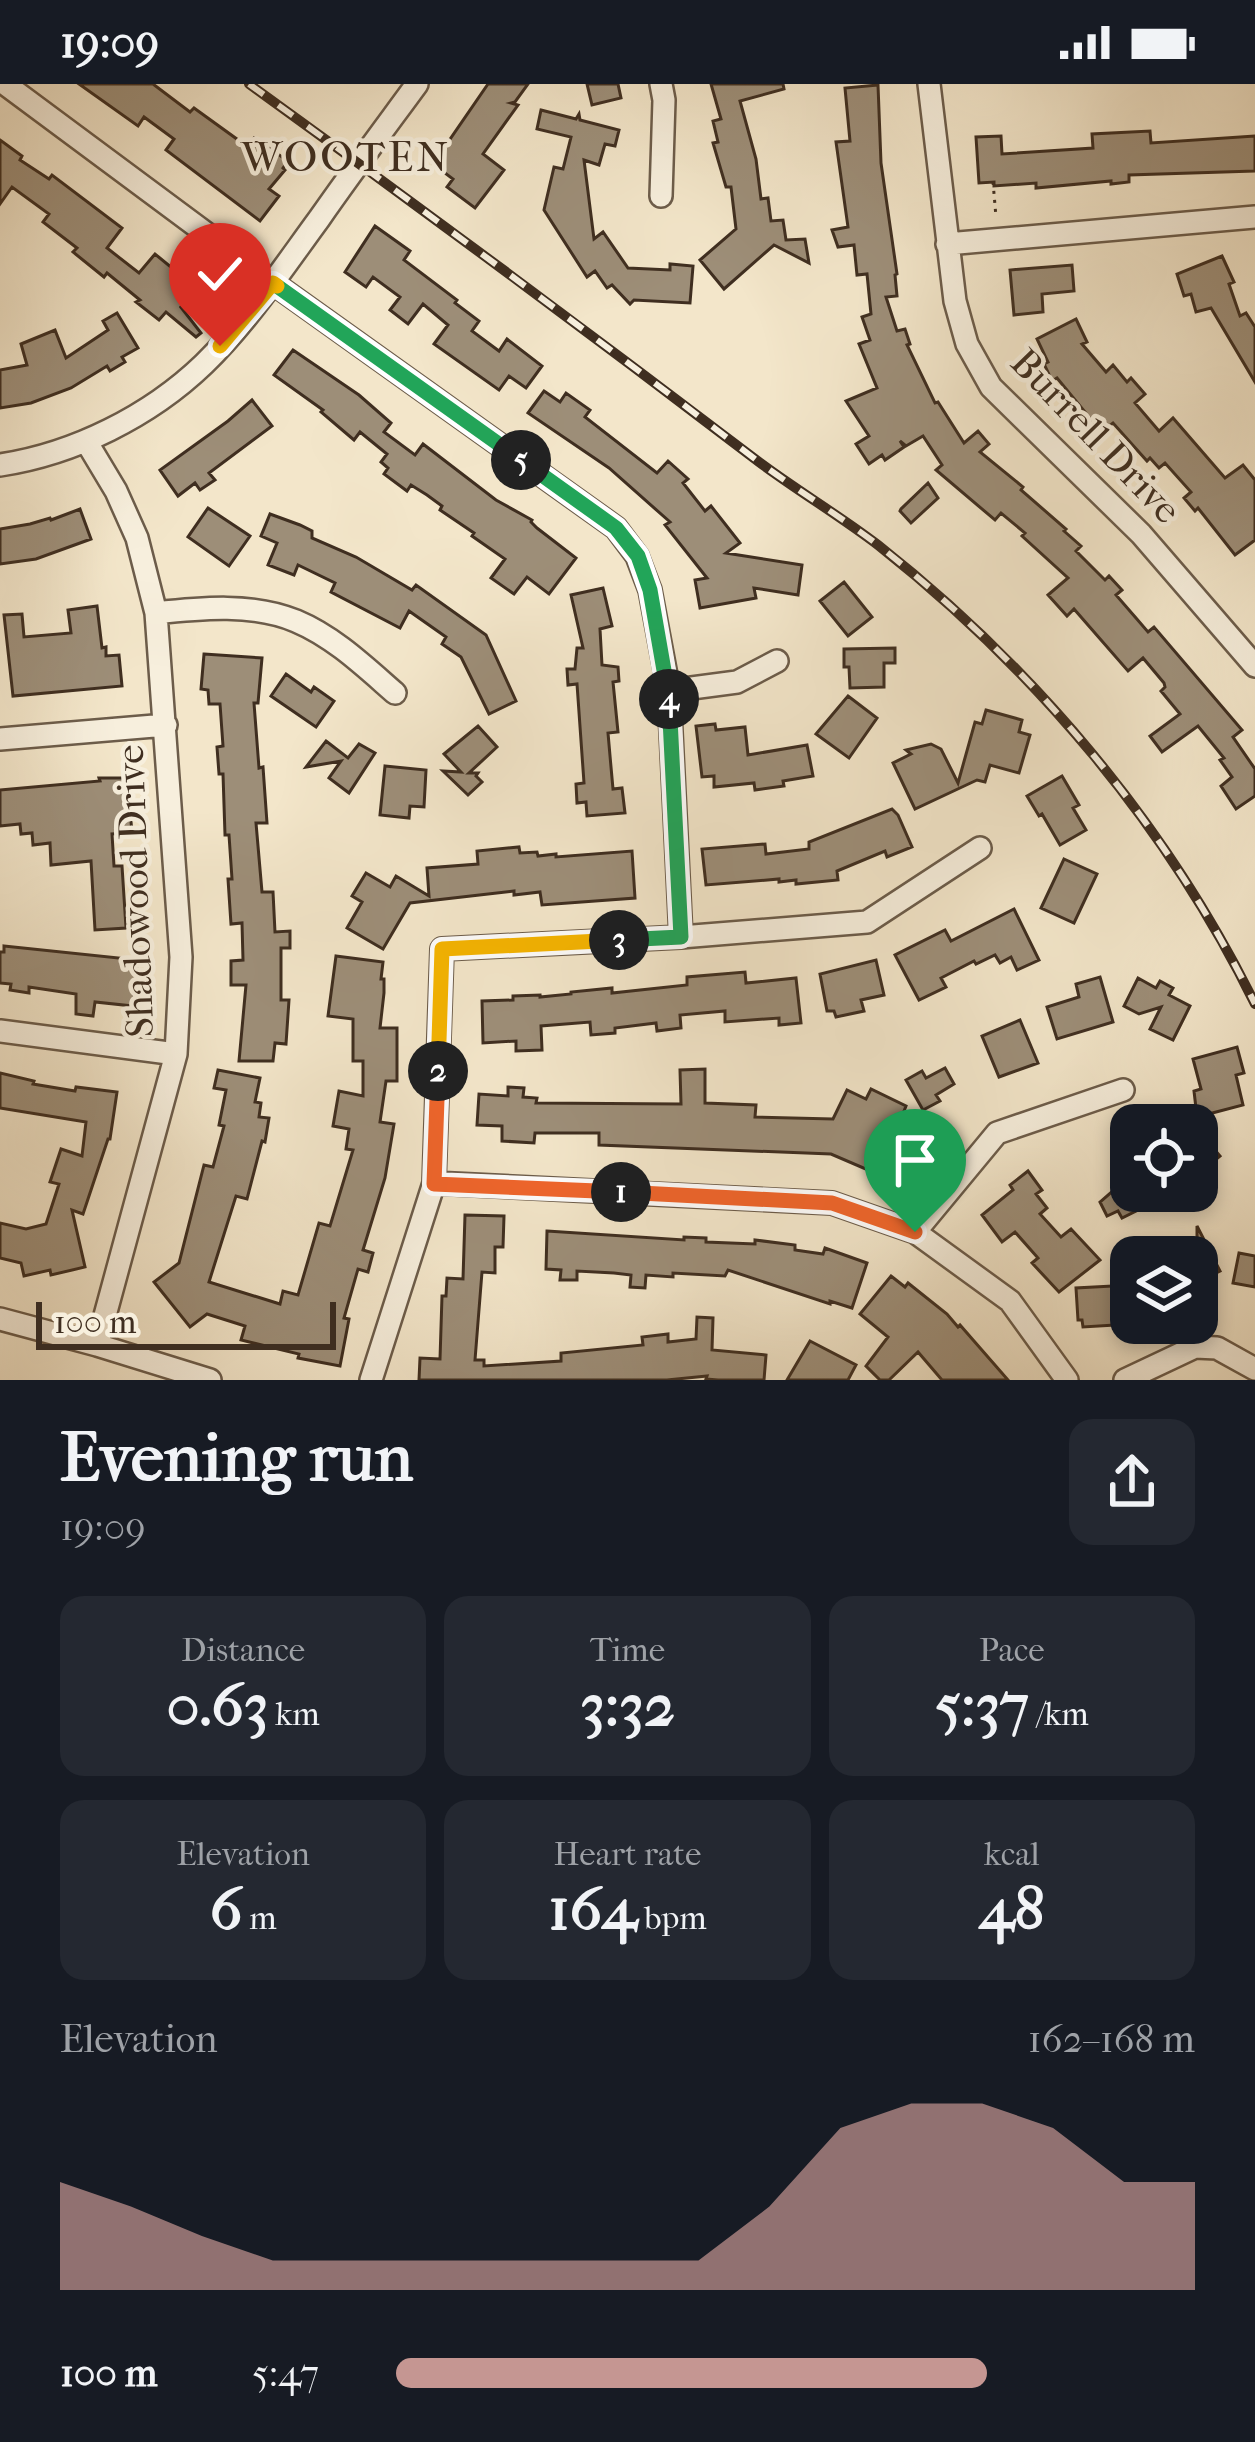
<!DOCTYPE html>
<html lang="en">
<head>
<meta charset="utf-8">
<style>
	body { margin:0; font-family:"IM FELL French Canon",serif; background:#242831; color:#f1f3f6; height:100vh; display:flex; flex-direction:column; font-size:45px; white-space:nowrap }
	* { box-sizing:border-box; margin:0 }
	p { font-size:39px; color:#9ea1a6 }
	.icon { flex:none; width:66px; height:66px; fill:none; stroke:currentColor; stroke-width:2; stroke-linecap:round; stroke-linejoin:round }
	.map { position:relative; height:1296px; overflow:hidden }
	.side { display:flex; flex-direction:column; background:#171b24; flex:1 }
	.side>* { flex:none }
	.tools { position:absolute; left:1110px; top:1020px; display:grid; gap:24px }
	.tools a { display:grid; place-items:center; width:108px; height:108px; border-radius:24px; background:#171b24; box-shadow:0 6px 18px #0003; font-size:60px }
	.scale { position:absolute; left:36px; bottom:30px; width:300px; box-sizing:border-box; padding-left:12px; border:6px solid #3f2e20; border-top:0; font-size:33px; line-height:42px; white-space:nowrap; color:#3f2e20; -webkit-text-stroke:9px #f7efdd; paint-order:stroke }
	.pin { position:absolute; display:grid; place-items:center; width:102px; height:102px; color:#fff; margin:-123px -51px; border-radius:50% 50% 50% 0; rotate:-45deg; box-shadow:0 0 12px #0007 }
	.pin .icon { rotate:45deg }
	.km { position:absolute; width:60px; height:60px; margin:-30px; border-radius:50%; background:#222; color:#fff; font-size:33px; line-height:60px; text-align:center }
	.round { display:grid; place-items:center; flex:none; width:126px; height:126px; border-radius:24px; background:#242831 }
	.summary { display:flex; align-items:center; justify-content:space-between; height:204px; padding:0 60px }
	h1 { font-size:66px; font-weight:700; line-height:90px }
	.stats { display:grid; grid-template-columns:repeat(3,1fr); gap:18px; height:204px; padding:12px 60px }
	.stats div { display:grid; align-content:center; border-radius:24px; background:#242831; text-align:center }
	.stats b { font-size:60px; font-weight:700 }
	.stats small { font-size:33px; font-weight:400 }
	.stats p { font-size:33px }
	.chart { height:336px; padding:24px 60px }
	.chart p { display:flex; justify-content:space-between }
	.chart svg { width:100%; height:216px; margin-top:12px; fill:#c59692; opacity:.7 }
	ul { padding:0 60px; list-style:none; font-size:39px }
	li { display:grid; grid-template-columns:192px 144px 1fr; align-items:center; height:90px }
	li i { height:30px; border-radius:15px; background:#c59692 }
	.status { display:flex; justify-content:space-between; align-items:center; height:84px; padding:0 60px; background:#171b24; direction:ltr }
	.status svg { height:33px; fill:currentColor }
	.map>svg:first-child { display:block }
</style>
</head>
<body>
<div class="status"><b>19:09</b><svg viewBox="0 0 49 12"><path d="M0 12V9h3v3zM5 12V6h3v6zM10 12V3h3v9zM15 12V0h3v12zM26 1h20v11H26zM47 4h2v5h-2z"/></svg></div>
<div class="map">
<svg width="1255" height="1296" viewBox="0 0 1255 1296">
	<rect width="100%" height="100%" fill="#f3e6ca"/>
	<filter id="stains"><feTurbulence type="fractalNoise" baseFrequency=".00167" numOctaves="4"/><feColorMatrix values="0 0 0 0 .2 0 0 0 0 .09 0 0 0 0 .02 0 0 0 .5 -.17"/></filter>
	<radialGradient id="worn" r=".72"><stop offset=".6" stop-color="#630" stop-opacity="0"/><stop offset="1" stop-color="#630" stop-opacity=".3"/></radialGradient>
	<path fill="#9d8e78" stroke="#3f2e20" stroke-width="3" d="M79,0H153L190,28L194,24L248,63L254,54L288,77L283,84L285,86L269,105L279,112L260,137L166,66L174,55L144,33L138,42Z
		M488,0H528L515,18L511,19L518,21L483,70L504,86L475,124L447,103L453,95L433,80Z
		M587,0H618L621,14L592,21Z
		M711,0H783L784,5L740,17L756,75L761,115L768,114L771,137L783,136L786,156L805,155L809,179L774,161L724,205L700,176L736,145L731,103H726L713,59L718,58L713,37L721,35Z
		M878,1L881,79L897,190L895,191L897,212L886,213L897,247L905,245L910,260L907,261L935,319L938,318L964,359L978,347L989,360L980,368L1023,403L1021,406L1066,445L1064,447L1081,462L1076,467L1105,496L1109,492L1122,506L1116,511L1136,534L1148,548L1154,543L1242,646L1233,653L1255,685V712L1236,725L1221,702L1232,693L1220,676L1224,674L1198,642L1162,668L1150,652L1180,630L1161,607L1165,603L1164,599L1143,574L1128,587L1074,525L1067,532L1048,511L1068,494L1022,452L1025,449L1001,429L995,436L936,386L942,381L923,352L906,362L900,357L904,363L885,376L882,371L869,380L856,360L869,352L846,317L877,304L859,260L870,256L862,233L871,230L867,190L857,191L854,161L838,163L832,146L848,143L836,58L850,57L845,4Z
		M541,26L576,35L579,30L580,36L619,46L615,62L605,60L599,81L584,76L594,155L603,148L628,184L670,186V180L693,182L690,219L634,216L630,220L612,201L607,204L595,187L587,193L544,126L554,83L563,85L571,53L537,45Z
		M1150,47L1151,59L1255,52V87L1129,91V98L1111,100V97L1036,104V99L994,102V98L979,99L976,53L1001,52L1002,70L1093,64L1092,50Z
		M0,56L22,72L20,76L49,95L52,91L122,144L107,164L139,189L155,170L199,206L184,225L180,222L201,249L196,253L166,228L159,236L136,218L140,216L107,189L104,193L73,168L77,164L43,138L49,130L12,103L0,120Z
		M375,142L410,167L404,176L457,216L455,219L479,237L472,247L499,267L507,255L542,282L526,304L509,292L499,306L434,260L448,241L423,220L408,240L390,226L400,213L373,193L366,203L345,188Z
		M1222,172L1234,198L1229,200L1240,232L1246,229L1255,243V298L1211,224L1196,228L1191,210L1184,212L1177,190Z
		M1072,181L1074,207L1042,210L1043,228L1014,231L1010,186Z
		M117,229L138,264L122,273L125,278L110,287L107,282L71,304L31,319L0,324V286L27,281L21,260L55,246L66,274L108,246L103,237Z
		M1076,235L1087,258L1082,260L1106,288L1113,281L1127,298L1131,294L1145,310L1135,319L1159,347L1173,334L1225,394L1243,381L1255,396V456L1235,471L1198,424L1195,427L1184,414L1191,408L1165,379L1159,384L1150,374L1147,377L1113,339L1108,343L1100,335L1094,339L1057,294L1052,297L1044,280L1048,278L1037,255Z
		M293,266L359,311L391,339L384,348L415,371L423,360L496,416L532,436L531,438L537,444L576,474L549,510L527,493L514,510L491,494L505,475L472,452L474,449L440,426L442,422L427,411L411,401L407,407L384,390L388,384L381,378L387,370L360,348L354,356L321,328L323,326L274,291Z
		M544,307L560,318L566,309L590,326L585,333L657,389L668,377L688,395L683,399L705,427L711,422L740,459L726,469L802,481L798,511L754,504L756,514L700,524L695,496L707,494L665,441L670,438L609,384L528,329Z
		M252,316L272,342L209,389L215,396L200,406L195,399L178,412L160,386L228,337Z
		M928,399L938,414L911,439L900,427L901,425Z
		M208,424L250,452L229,482L188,453Z
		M80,425L91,455L36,475L0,480V445L30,440L50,434L51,436Z
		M270,430L300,441L312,447V454L356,473L412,506L416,501L486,551L516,617L489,630L461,573L442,560L446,553L409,527L400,544L331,508L335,499L298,481L294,491L268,481L277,459L261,452Z
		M844,498L872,533L848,552L820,517Z
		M603,504L612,542L600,545L602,581L618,583L619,597L613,598L618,648L608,649L611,683L613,705L622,704L625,729L587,732L586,718L577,719L576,700L584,699L577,600L568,601L567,585H575L577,564H583L571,511Z
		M97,522L102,564L106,563V572L119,571L122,602L13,612L4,531L22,530L24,553L71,549L68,526Z
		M895,564V579H884V603L850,604L849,583H844V565Z
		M204,570L262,574L258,619H254L259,684L263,683L267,739H256L262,808H273L275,848L290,847V864H281V916H289L286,960L275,959L273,977H239L246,901H231V877L243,876L242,839L231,840L228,795H232L229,751H225L223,690H219L217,663L223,662L220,620H209L208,606L201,605Z
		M286,590L311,608L314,603L334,617L316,643L271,612Z
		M848,612L877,634L849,674L816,650Z
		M986,626L1022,636L1019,648L1030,651L1019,689L990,681L985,698L977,696L915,725L893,679L911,670L906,666L931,660L941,665L958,699L975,638L982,640Z
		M715,640L716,646L745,643L748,671L807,661L813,692L783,697L784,702L755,706L754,699L714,703V692L702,693L696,642Z
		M478,642L497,663L469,689H478L476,692L482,698L468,711L443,687L461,688L444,670Z
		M326,657L348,674L359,660L375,669L349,709L329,694L341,677L306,683Z
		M385,682L426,686L424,723L410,722L409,734L380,731Z
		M1062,692L1079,721L1073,724L1086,746L1060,761L1042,730L1039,732L1027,712Z
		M99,694H132L134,725L130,726L132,749L112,750L114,782H122L126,844L95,846L91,777L51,781L50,759L33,761L32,749L21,750L20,740L0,742V706L100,697Z
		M892,725L898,731L912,763L887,773L885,767L837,787L838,796L796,800V796L779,798V795L706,801L702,765L765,760L766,770L809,765V758Z
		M519,763L520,769L537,768L538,772L556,770V773L632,767L635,814L542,821L540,808L514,811V807L410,819L383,865L347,844L362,818L352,812L366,789L390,803L396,792L429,812L427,784L478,780L477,767Z
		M1064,775L1097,790L1074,839L1041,824Z
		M1014,825L1039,876L1017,886L1011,873L1000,879L995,871L976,880L974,877L941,894L946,903L919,916L895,871L945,846L951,857Z
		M4,862L138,876L133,922L95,918L93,932L76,930V910L29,903V909L10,906L11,900L0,899V868H4Z
		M336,872L383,878L381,895H384V909L380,944H397V997H386L380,1038L394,1040L385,1094L363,1166L373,1169L368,1188L358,1185L344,1234L349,1235L340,1282L298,1274L299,1270L241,1256L245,1242L207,1230L190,1243L154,1198L179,1179L204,1081L213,1083L224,1042L219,1041L226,1006L214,1004L218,986L260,994L255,1018L261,1019L259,1033L269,1034L265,1058L262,1057L247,1115L236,1112L209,1198L280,1220L283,1207L298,1211L319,1139L330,1142L353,1066L346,1065L349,1045L333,1042L339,1007L363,1012V977H353V935L328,932Z
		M876,876L884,911L861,916L864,927L836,933L834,927H827L820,890Z
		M745,888L746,899L796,894L801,939L779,941V934L725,938V927L680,931L681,944L657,947L656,939L615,944V949L591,951L590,938L541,942L542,966L516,967V957L483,959L482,917L513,916V912L540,911V913L571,910V908L612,904V909L687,901V893Z
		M1100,893L1113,938L1057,955L1047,923L1079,913L1076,900Z
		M1138,894L1156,904L1160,897L1173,904L1169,911L1190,922L1173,956L1150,945L1161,923L1139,930L1124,922Z
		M1020,936L1038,979L999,993L982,952Z
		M1237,963L1244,989L1236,991L1243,1021L1197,1033L1194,1007L1201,1005L1193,975Z
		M945,984L954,1000L936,1011L940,1017L923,1026L906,996L922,987L926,994Z
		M705,985V1019L756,1021L755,1033L833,1035L847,1006L866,1015L871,1005L906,1022L893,1055L928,1070L920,1089L903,1082L896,1098L831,1070L599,1061V1049H535L534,1059L502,1057V1042L477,1041L479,1010L508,1012V1003L524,1004L523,1013L537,1014L536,1019L681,1020L680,986Z
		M0,989L34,997L33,1000L75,1007L76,1003L117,1008L110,1055H108L83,1130L72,1126L85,1183L51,1191L50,1186L24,1192L21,1179L0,1174V1139L26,1145L46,1140L59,1100L50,1098L61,1065L82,1072L86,1038L0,1024Z
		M1197,1045L1220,1072L1197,1091Z
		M1028,1087L1042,1106L1036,1110L1047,1124L1040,1130L1061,1153L1071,1145L1100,1176L1059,1208L1032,1179L1038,1174L1015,1148L1002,1158L982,1131L1013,1106L1010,1101Z
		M1131,1091V1107H1154L1134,1118L1138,1126L1122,1134L1118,1127L1107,1132L1100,1118Z
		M465,1131L504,1132L503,1163H495V1189L482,1188L475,1276H484V1282L561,1277V1269L643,1261L642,1253L668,1250V1258L696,1255L697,1233L713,1234L712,1266L766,1271L764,1296H718L706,1295L707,1292L667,1296H419L420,1274L440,1275L442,1212H446L447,1194L463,1195Z
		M1197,1142L1220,1187L1197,1198Z
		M547,1147L684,1156V1153L706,1154V1158L755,1160V1156L795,1161V1166L823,1170L825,1164L867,1179L852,1224L830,1217V1220L728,1186L725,1192L673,1189V1193L646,1191L645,1204L630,1203L631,1191L614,1189L577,1187V1196H560L561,1186L546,1185Z
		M1239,1169L1255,1172V1203L1233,1199Z
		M891,1192L905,1203L908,1199L947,1230L958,1243L960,1241L1008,1296H942L918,1268L889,1296H880L866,1282L888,1253L860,1230Z
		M1131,1201V1240L1083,1243L1082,1236H1078L1076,1204Z
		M810,1257L856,1281L848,1296H787Z"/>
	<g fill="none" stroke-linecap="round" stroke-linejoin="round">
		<defs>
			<path id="minor" d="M5,0L273,199L616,444L637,472L650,506L669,607L681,853
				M929,0L955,217L967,260L991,303L1141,450L1255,582
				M661,112L664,16L661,0
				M947,160L1255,133
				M86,357L116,407L137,454L156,529L181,873L176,970L97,1261
				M0,381C74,370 150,332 204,280C248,237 283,184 319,135C351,89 384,45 417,0
				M156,529C202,524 253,519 296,537C334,553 364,582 395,609
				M669,607L737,598L777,577
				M0,655L166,641
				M0,947L176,970
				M434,1099L832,1119L915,1148L1010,1217L1067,1296
				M915,1148L997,1049L1123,1006
				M0,1235L97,1261L210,1296
				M371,1296L434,1099L442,865L681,853L867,838L980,764
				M1125,1296L1195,1263L1217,1264L1255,1285"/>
		</defs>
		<use href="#minor" stroke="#6c5c4a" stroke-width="26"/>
		<path stroke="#3f2e20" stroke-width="3" stroke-dasharray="3 6" stroke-linecap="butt" d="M993,98L996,133"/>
		<use href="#minor" stroke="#f7efdd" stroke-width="21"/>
		<defs>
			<path id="rail" d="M249,0C421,124 591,250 759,378C798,407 840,432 878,461C1035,585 1167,741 1255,920"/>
		</defs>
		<use href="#rail" stroke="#3f2e20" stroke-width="10"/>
		<use href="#rail" stroke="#f7efdd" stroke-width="6" stroke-dasharray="18" stroke-linecap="butt"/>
	</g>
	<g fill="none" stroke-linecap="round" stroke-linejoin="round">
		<defs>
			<path id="split-1" d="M621,1108L832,1119L915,1148"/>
			<path id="split-2" d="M438,987L434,1100L621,1108"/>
			<path id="split-3" d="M438,987L442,865L619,856"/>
			<path id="split-4" d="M619,856L681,853L669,615"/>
			<path id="split-5" d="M521,376L616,444L638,472L650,506L669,615"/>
			<path id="split-6" d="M277,202L521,376"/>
			<path id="split-7" d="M220,262L273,199L277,202"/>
		</defs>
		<use href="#split-1" stroke="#fff" stroke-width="24"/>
		<use href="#split-2" stroke="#fff" stroke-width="24"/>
		<use href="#split-3" stroke="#fff" stroke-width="24"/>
		<use href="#split-4" stroke="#fff" stroke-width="24"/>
		<use href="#split-5" stroke="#fff" stroke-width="24"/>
		<use href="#split-6" stroke="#fff" stroke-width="24"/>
		<use href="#split-7" stroke="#fff" stroke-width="24"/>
		<use href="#split-1" stroke="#f0652b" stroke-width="15"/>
		<use href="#split-2" stroke="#f0652b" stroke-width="15"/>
		<use href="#split-3" stroke="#f5b400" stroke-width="15"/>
		<use href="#split-4" stroke="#22a559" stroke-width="15"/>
		<use href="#split-5" stroke="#22a559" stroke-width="15"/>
		<use href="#split-6" stroke="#22a559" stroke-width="15"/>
		<use href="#split-7" stroke="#f5b400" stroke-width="15"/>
	</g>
	<g text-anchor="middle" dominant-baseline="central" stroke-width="9" stroke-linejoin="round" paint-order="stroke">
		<g font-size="39" fill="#3f2e20" stroke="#f7efdd">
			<text transform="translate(1096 352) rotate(46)">Burrell Drive</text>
			<text transform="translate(135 807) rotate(-92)">Shadowood Drive</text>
		</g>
		<g font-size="42" letter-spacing="3" fill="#3f2e20" stroke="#f7efdd">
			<text x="346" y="73">WOOTEN</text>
		</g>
	</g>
	<rect width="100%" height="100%" filter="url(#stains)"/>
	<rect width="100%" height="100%" fill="url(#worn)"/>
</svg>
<div class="tools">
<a><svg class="icon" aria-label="locate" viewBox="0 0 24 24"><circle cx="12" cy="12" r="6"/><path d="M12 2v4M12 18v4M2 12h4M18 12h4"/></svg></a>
<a><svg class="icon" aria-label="layers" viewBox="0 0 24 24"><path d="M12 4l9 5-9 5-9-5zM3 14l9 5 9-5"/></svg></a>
</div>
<div class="scale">100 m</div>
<div class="pin" style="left:915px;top:1148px;background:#1e9e55"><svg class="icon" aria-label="arrive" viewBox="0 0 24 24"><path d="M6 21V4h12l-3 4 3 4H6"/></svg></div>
<div class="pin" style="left:220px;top:262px;background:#d93025"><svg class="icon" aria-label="check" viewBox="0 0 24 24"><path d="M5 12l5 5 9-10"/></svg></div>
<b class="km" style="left:621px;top:1108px">1</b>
<b class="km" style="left:438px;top:987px">2</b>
<b class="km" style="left:619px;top:856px">3</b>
<b class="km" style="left:669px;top:615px">4</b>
<b class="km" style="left:521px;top:376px">5</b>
</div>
<section class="side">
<div class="summary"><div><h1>Evening run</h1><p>19:09</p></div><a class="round"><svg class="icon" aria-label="share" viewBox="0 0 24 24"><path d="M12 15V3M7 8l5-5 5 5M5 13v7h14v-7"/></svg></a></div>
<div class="stats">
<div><p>Distance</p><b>0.63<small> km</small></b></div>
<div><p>Time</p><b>3:32</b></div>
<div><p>Pace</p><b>5:37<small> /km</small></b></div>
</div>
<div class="stats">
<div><p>Elevation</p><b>6<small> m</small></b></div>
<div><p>Heart rate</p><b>164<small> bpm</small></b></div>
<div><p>kcal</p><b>48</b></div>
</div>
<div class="chart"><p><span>Elevation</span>162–168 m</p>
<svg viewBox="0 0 160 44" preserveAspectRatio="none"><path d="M0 44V22L10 27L20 33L30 38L40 38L50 38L60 38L70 38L80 38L90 38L100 27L110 11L120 6L130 6L140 11L150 22L160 22V44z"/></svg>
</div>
<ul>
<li><b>100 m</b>5:47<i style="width:74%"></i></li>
</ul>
</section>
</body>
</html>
